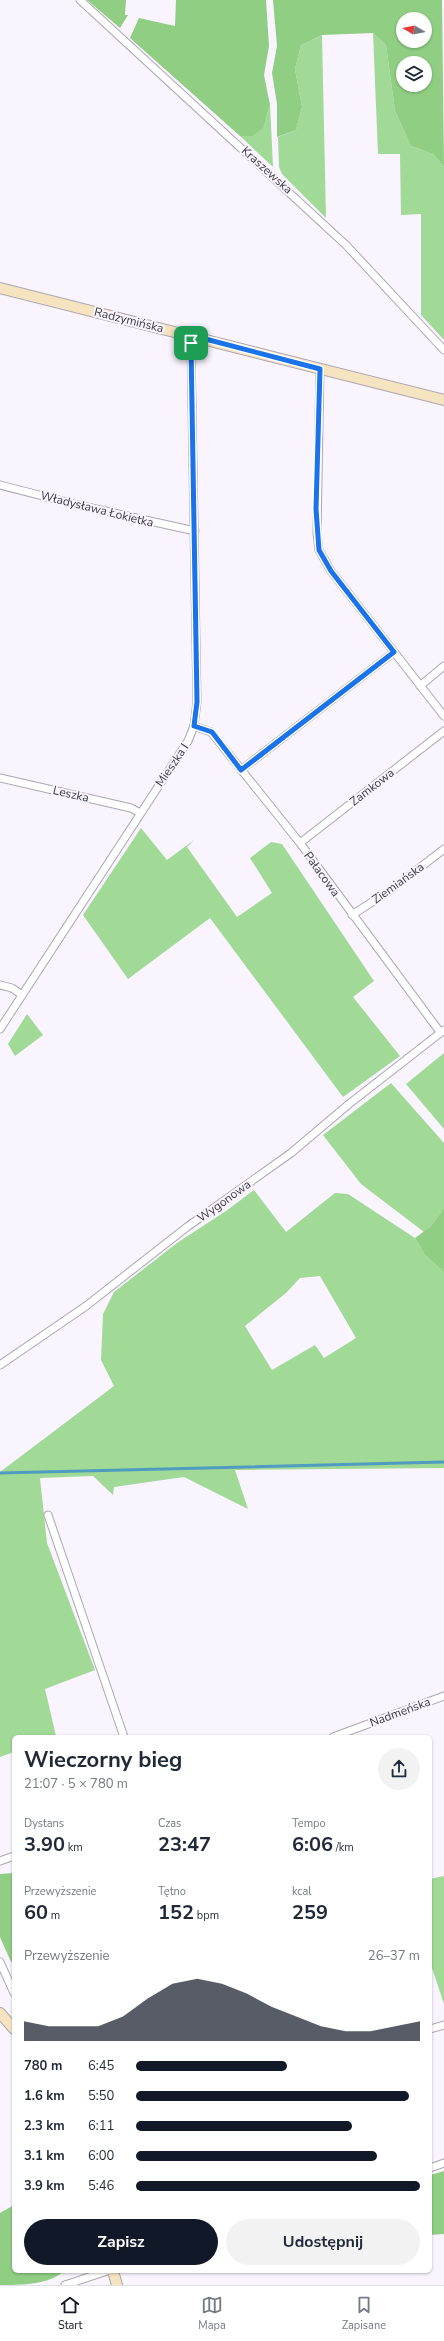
<!DOCTYPE html>
<html lang="pl">
<head>
<meta charset="utf-8">
<style>
	body { margin:0; font-family:"Nunito Sans",sans-serif; background:#f2f2f3; color:#1f2937; height:100vh; display:flex; flex-direction:column; font-size:15px; white-space:nowrap }
	* { box-sizing:border-box; margin:0 }
	p { font-size:13px; color:#747a83 }
	.icon { flex:none; width:22px; height:22px; fill:none; stroke:currentColor; stroke-width:2; stroke-linecap:round; stroke-linejoin:round }
	.map { position:relative; flex:1; overflow:hidden }
	.side { position:absolute; left:12px; top:1735px; width:420px; height:538px; display:flex; flex-direction:column; background:#fff; border-radius:6px; box-shadow:0 1px 3px #0004 }
	.side>* { flex:none }
	.needle { width:26px; rotate:280deg }
	.controls { position:absolute; left:396px; top:12px; display:grid; gap:8px }
	.controls a { display:grid; place-items:center; width:36px; height:36px; border-radius:50%; background:#fff; box-shadow:0 1px 3px #0004; font-size:20px }
	.pin { position:absolute; display:grid; place-items:center; width:34px; height:34px; color:#fff; margin:-17px; border-radius:8px; box-shadow:0 2px 6px #0006 }
	.round { display:grid; place-items:center; flex:none; width:42px; height:42px; border-radius:21px; background:#f2f2f3 }
	.overview { display:flex; align-items:center; justify-content:space-between; height:68px; padding:0 12px }
	h1 { font-size:22px; font-weight:700; line-height:30px }
	.metrics { display:grid; grid-template-columns:repeat(3,1fr); gap:6px; height:68px; padding:4px 12px }
	.metrics div { display:grid; align-content:center }
	.metrics b { font-size:20px; font-weight:700 }
	.metrics small { font-size:11px; font-weight:400 }
	.metrics p { font-size:11px }
	.chart { height:112px; padding:8px 12px }
	.chart p { display:flex; justify-content:space-between }
	.chart svg { width:100%; height:72px; margin-top:4px; fill:#111827; opacity:.7 }
	.primary-button { display:flex; gap:8px; margin-top:auto; padding:8px 12px }
	.primary-button a { flex:1; height:46px; border-radius:24px; background:#111827; color:#fff; font-size:16px; font-weight:700; line-height:46px; text-align:center }
	.primary-button a+a { background:#f2f2f3; color:#1f2937 }
	ul { padding:0 12px; list-style:none; font-size:13px }
	li { display:grid; grid-template-columns:64px 48px 1fr; align-items:center; height:30px }
	li i { height:10px; border-radius:5px; background:#111827 }
	.tab-bar { display:flex; justify-content:space-around; align-items:center; height:56px; border-top:1px solid #e0e1e3; background:#fff; font-size:11px; color:#747a83 }
	.tab-bar a { display:grid; justify-items:center; gap:2px }
	.tab-bar .selected { color:#111827 }
	.map>svg:first-child { display:block }
</style>
</head>
<body>
<div class="map">
<svg width="444" height="2285" viewBox="0 0 444 2285">
	<rect width="100%" height="100%" fill="#f9f4fe"/>
	<path fill="#a1d996" fill-rule="evenodd" d="M373,33L386,45L395,111L411,146L433,154L444,167V340L421,315V214L401,215L400,154H378Z
		M322,35L326,218L282,174L279,167L278,137L296,130L302,107L295,69L301,45Z
		M270,105L273,167L240,136C263,135 264,125 270,105Z
		M141,828L167,860L194,840L187,847L237,917L272,893L250,858L271,842L282,844L374,981L353,997L400,1056L343,1097L210,918L128,979L83,915Z
		M27,1014L43,1035L15,1056L8,1044Z
		M444,1053V1129L406,1084Z
		M391,1083L444,1143V1208L430,1227L424,1232L361,1184L323,1135Z
		M254,1190L286,1232L335,1193L348,1194L415,1238L425,1255L444,1272V1468L235,1470L248,1509L184,1477L114,1487L113,1495L93,1476L40,1478L47,1543L95,1670L45,1689L56,1736L14,1737V1752L0,1757V1472L114,1386L101,1360L103,1314L114,1292L177,1243L226,1211ZM320,1276L356,1338L324,1358L315,1345L272,1370L245,1326L286,1293L300,1278Z
		M444,1876V2004L430,1962V1879Z"/>
	<path fill="#8fce83" fill-rule="evenodd" d="M87,0H126L125,15H128L120,28Z
		M176,0H266L269,46L264,75L270,105L263,128L252,136H240L130,38L139,18L175,26Z
		M273,0H442L444,167L433,154L411,146L395,111L386,45L373,33L322,35L301,45L295,69L302,107L296,130L277,137V104L272,73L277,46ZM403,19H425V41H403ZM403,63H425V85H403Z
		M444,1208V1272L425,1255L415,1238L430,1227Z
		M14,1873V1961L11,1962L0,1937V1874Z
		M444,2171V2234L430,2235V2175Z
		M14,2205V2271H64C49,2285 21,2285 0,2285V2213Z"/>
	<g fill="none" stroke-linecap="round" stroke-linejoin="round">
		<path stroke="#509cc0" stroke-width="3" d="M0,1473L444,1462"/>
		<defs>
			<path id="street" d="M80,0L346,245L444,350
				M320,369L317,533L319,550L331,571L444,716
				M0,485L78,505L195,531
				M420,686L444,666
				M194,726L211,732L300,843L440,1032
				M241,770L394,652
				M0,778L131,808L140,813
				M300,843L444,731
				M352,915L392,889L444,849
				M0,985L12,988L22,995
				M0,1029L188,741L194,726L197,702L191,346L194,336
				M0,1365L86,1306L187,1227L291,1153L349,1104L444,1030
				M48,1515L124,1737
				M333,1737L444,1696
				M0,1861L14,1856
				M0,1962L14,1993
				M430,2029L444,2025
				M430,2168L444,2163
				M65,2285L107,2271"/>
			<path id="secondary" d="M0,288L444,400
				M0,2013L14,2029
				M113,2271L117,2285"/>
		</defs>
		<use href="#street" stroke="#aca6b2" stroke-width="9"/>
		<use href="#secondary" stroke="#aca6b2" stroke-width="12"/>
		<use href="#street" stroke="#fff" stroke-width="7"/>
		<use href="#secondary" stroke="#f6e4c1" stroke-width="10"/>
	</g>
	<g fill="none" stroke-linecap="round" stroke-linejoin="round">
		<defs>
			<path id="route" d="M194,336L320,369L316,509L319,550L331,571L394,652L241,770L212,732L194,726L197,702L191,346Z"/>
		</defs>
		<use href="#route" stroke="#fff" stroke-width="8"/>
		<use href="#route" stroke="#1a73e8" stroke-width="5"/>
	</g>
	<g text-anchor="middle" dominant-baseline="central" stroke-width="4" stroke-linejoin="round" paint-order="stroke">
		<g font-size="12" fill="#3d3b40" stroke="#f9f4fe">
			<text transform="translate(267 170) rotate(42)">Kraszewska</text>
			<text transform="translate(129 320) rotate(14)">Radzymińska</text>
			<text transform="translate(97 509) rotate(14)">Władysława Łokietka</text>
			<text transform="translate(172 765) rotate(-56)">Mieszka I</text>
			<text transform="translate(372 787) rotate(-38)">Zamkowa</text>
			<text transform="translate(71 794) rotate(13)">Leszka</text>
			<text transform="translate(322 874) rotate(54)">Pałacowa</text>
			<text transform="translate(398 883) rotate(-36)">Ziemiańska</text>
			<text transform="translate(224 1201) rotate(-36)">Wygonowa</text>
			<text transform="translate(400 1712) rotate(-20)">Nadmeńska</text>
		</g>
	</g>
</svg>
<div class="controls">
<a><svg class="needle" viewBox="-14 -14 28 28"><path d="M0-13l5 13h-10z" fill="#e53935"/><path d="M0 13l5-13h-10z" fill="#747a83"/></svg></a>
<a><svg class="icon" aria-label="layers" viewBox="0 0 24 24"><path d="M12 4l9 5-9 5-9-5zM3 14l9 5 9-5"/></svg></a>
</div>
<div class="pin" style="left:191px;top:343px;background:#1e9e55"><svg class="icon" aria-label="arrive" viewBox="0 0 24 24"><path d="M6 21V4h12l-3 4 3 4H6"/></svg></div>
<section class="side">
<div class="overview"><div><h1>Wieczorny bieg</h1><p>21:07 · 5 × 780 m</p></div><a class="round"><svg class="icon" aria-label="share" viewBox="0 0 24 24"><path d="M12 15V3M7 8l5-5 5 5M5 13v7h14v-7"/></svg></a></div>
<div class="metrics">
<div><p>Dystans</p><b>3.90<small> km</small></b></div>
<div><p>Czas</p><b>23:47</b></div>
<div><p>Tempo</p><b>6:06<small> /km</small></b></div>
</div>
<div class="metrics">
<div><p>Przewyższenie</p><b>60<small> m</small></b></div>
<div><p>Tętno</p><b>152<small> bpm</small></b></div>
<div><p>kcal</p><b>259</b></div>
</div>
<div class="chart"><p><span>Przewyższenie</span>26–37 m</p>
<svg viewBox="0 0 160 44" preserveAspectRatio="none"><path d="M0 44V32L10 35L20 35L30 35L40 29L50 18L60 9L70 6L80 9L90 15L100 23L110 29L120 35L130 38L140 38L150 35L160 32V44z"/></svg>
</div>
<ul>
<li><b>780 m</b>6:45<i style="width:53%"></i></li>
<li><b>1.6 km</b>5:50<i style="width:96%"></i></li>
<li><b>2.3 km</b>6:11<i style="width:76%"></i></li>
<li><b>3.1 km</b>6:00<i style="width:85%"></i></li>
<li><b>3.9 km</b>5:46<i style="width:100%"></i></li>
</ul>
<div class="primary-button"><a>Zapisz</a><a>Udostępnij</a></div>
</section>
</div>
<nav class="tab-bar">
<a class="selected"><svg class="icon" aria-label="home" viewBox="0 0 24 24"><path d="M3 11l9-7 9 7M6 9v11h12V9"/></svg>Start</a>
<a><svg class="icon" aria-label="map" viewBox="0 0 24 24"><path d="M3 6l6-2 6 2 6-2v14l-6 2-6-2-6 2zM9 4v14M15 6v14"/></svg>Mapa</a>
<a><svg class="icon" aria-label="saved" viewBox="0 0 24 24"><path d="M7 4h10v16l-5-4-5 4z"/></svg>Zapisane</a>
</nav>
</body>
</html>
